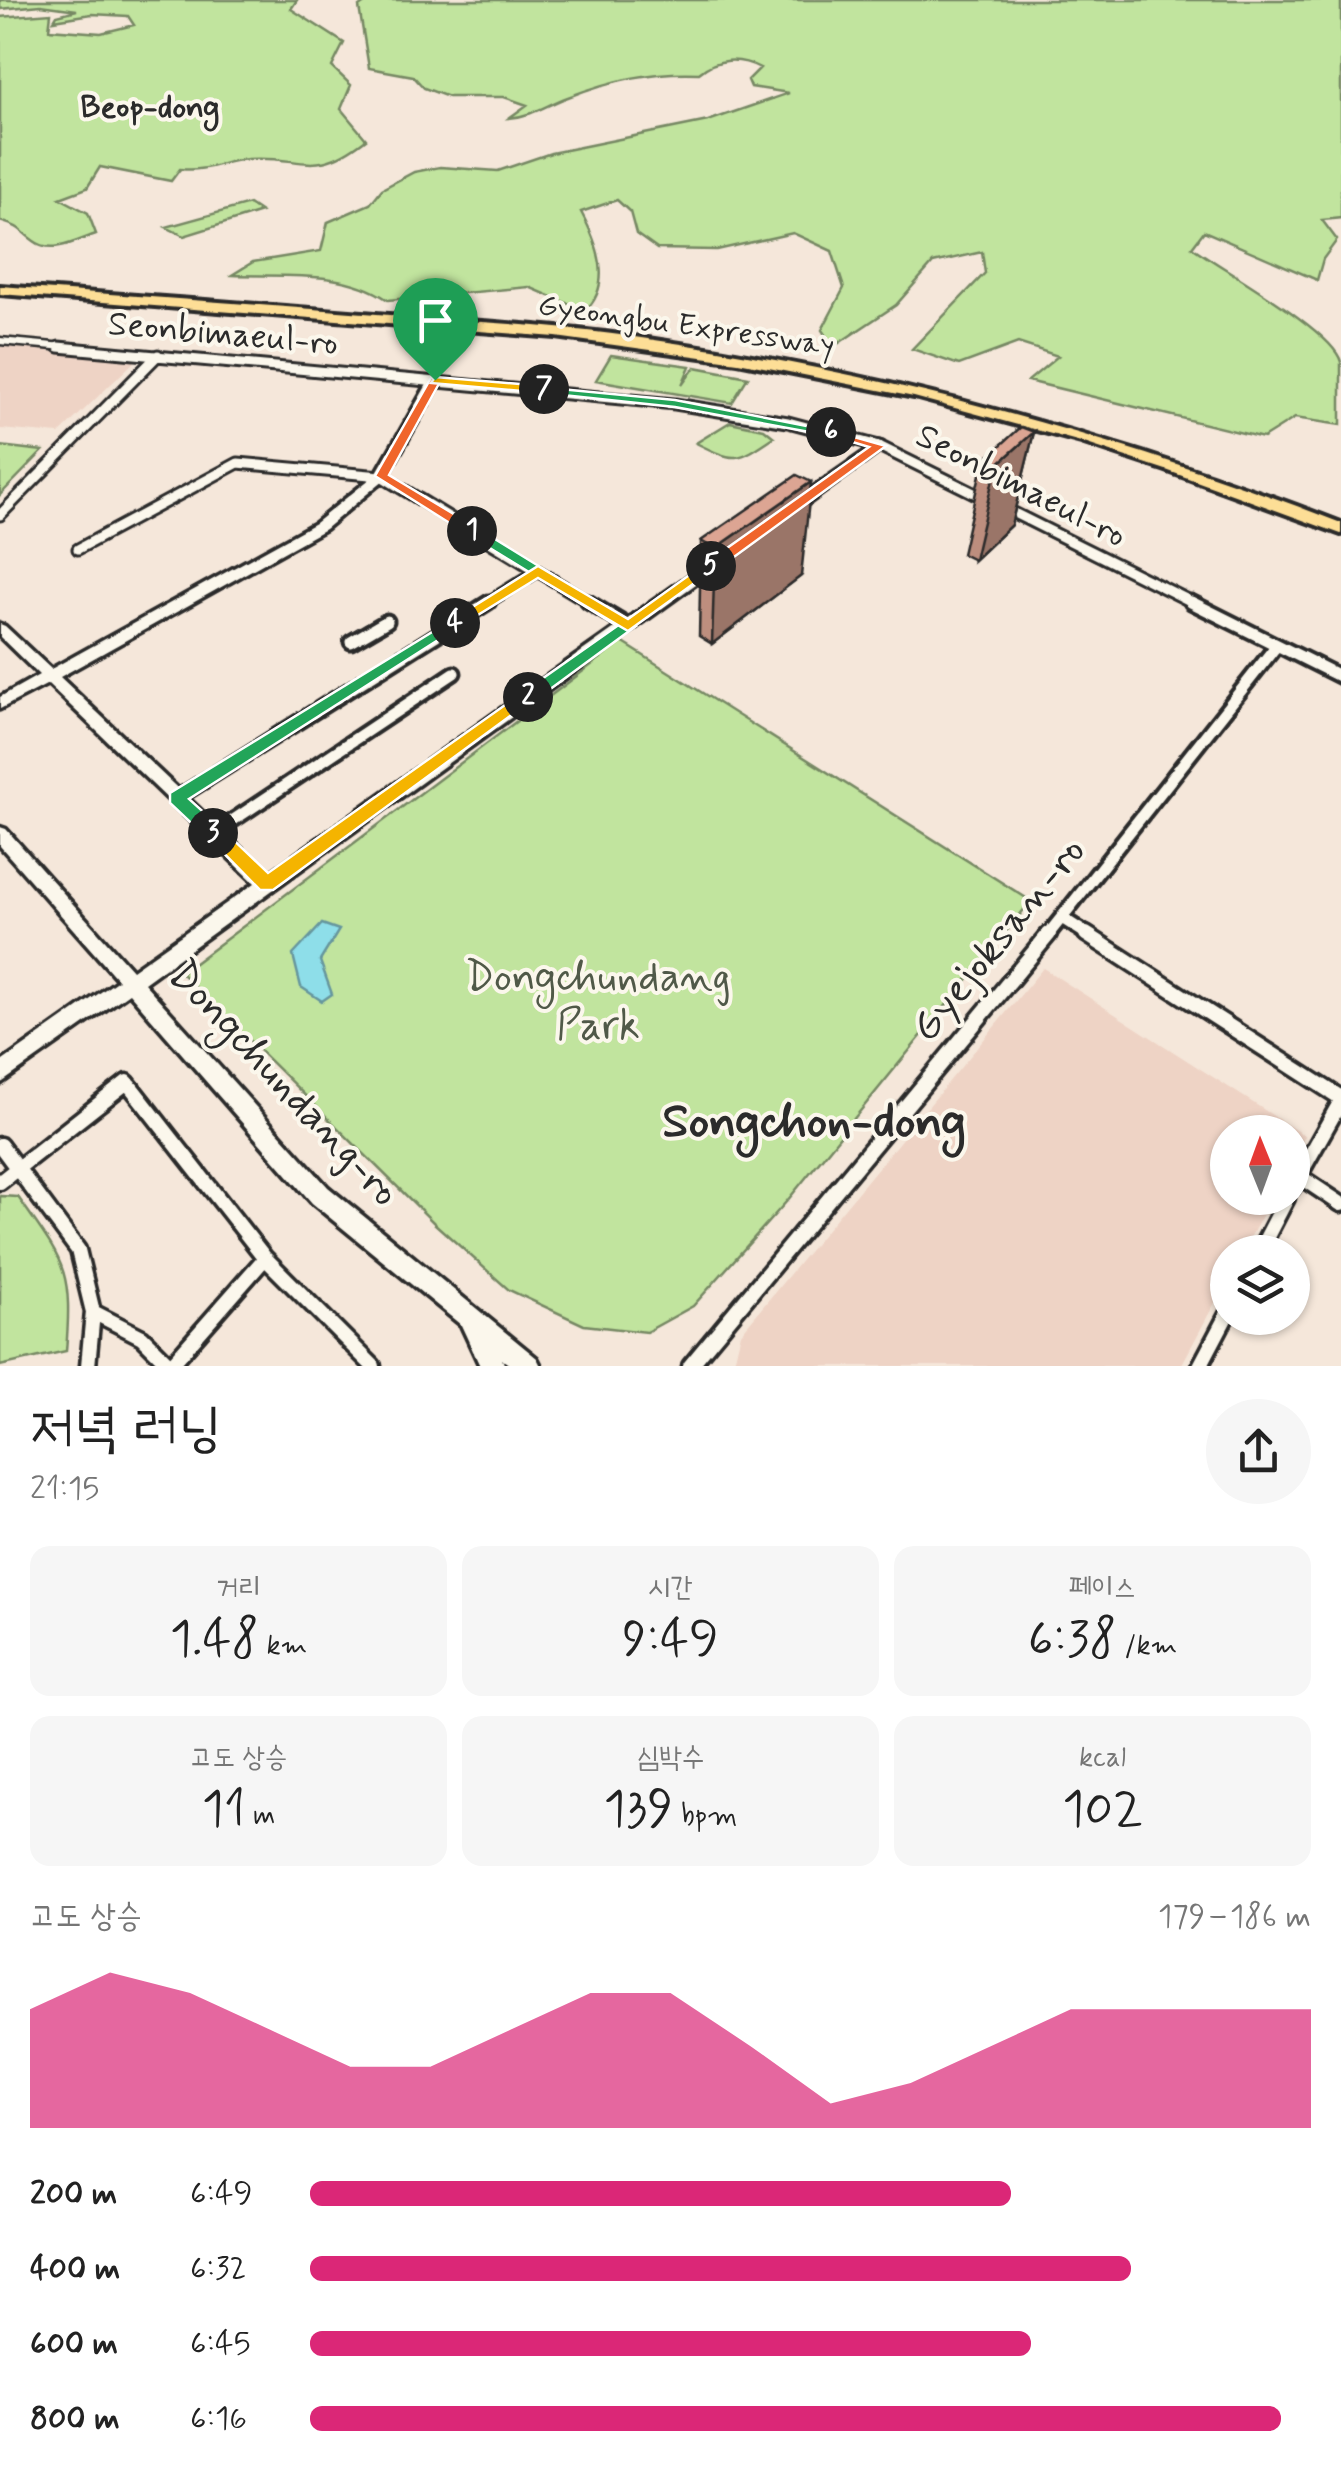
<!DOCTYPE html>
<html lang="ko">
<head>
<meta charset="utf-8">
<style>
	body { margin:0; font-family:Mynerve,"Poor Story",sans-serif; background:#f6f6f6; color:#222; height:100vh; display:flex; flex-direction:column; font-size:38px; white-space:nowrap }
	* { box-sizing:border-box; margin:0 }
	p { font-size:32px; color:#767676 }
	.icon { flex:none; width:55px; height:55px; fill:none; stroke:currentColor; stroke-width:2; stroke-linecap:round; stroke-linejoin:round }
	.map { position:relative; height:1366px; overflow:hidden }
	.side { display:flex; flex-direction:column; background:#fff; flex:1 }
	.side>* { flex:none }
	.needle { width:65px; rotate:359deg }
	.fabs { position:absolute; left:1210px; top:1115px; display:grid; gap:20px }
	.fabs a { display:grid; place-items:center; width:100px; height:100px; border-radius:50%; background:#fff; box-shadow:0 2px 8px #0004; font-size:50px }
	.pin { position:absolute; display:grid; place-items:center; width:85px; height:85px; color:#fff; margin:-102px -42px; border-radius:50% 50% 50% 0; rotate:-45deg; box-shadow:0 0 10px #0007 }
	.pin .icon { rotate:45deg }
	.km { position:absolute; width:50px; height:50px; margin:-25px; border-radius:50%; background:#222; color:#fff; font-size:28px; line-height:50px; text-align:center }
	.round { display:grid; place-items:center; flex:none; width:105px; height:105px; border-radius:52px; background:#f6f6f6 }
	.headline { display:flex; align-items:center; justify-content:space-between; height:170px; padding:0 30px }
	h1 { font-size:55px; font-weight:600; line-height:75px }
	.stats { display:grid; grid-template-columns:repeat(3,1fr); gap:15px; height:170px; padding:10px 30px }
	.stats div { display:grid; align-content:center; border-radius:20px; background:#f6f6f6; text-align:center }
	.stats b { font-size:50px; font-weight:600 }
	.stats small { font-size:28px; font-weight:400 }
	.stats p { font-size:28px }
	.chart { height:280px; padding:20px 30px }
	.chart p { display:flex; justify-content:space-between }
	.chart svg { width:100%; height:180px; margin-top:10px; fill:#db2777; opacity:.7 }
	ul { padding:0 30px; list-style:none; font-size:32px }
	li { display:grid; grid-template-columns:160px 120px 1fr; align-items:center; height:75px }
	li i { height:25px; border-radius:12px; background:#db2777 }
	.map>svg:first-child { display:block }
</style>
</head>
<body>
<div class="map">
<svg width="1341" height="1366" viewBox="0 0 1341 1366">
	<rect width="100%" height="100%" fill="#f5e7da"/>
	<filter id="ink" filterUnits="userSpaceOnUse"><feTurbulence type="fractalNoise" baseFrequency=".01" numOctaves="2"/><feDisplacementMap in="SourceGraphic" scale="20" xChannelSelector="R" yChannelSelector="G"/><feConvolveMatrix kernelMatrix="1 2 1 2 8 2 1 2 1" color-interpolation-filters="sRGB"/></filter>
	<g filter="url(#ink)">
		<path fill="#eed3c5" d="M0,346L136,360L59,434L0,429Z
			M1043,968L1305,1136L1293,1159L1292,1132H1228V1198H1272L1242,1252H1228L1227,1280L1181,1366H733L741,1333Z"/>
		<path fill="#c1e49e" stroke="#768864" stroke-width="2.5" d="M0,0H297L291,9L344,43L332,67L351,85L341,109L366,139C313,180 305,155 248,159C222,161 209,172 180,169L171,181L100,167L87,188L60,198L88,213L96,234C78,240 52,255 34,241C17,229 25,229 0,221V17L51,13L49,29L101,33L134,25L128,16L92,14L54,20L57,15L77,10L41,5L0,9Z
			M369,0H1341V218L1322,220L1337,240L1323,259L1317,280L1204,231L1192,247C1222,269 1334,331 1341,362C1341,380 1341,406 1341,425L1295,418L1263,438L1028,381L1058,356L1018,343L959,365L912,349L985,273L982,252L933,263L896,305L833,347L822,330L844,288L832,251L793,233L717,250L657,249L636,234L630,212L617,200L581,212C597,242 614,284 585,311L529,287L388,300C344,269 282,277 232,275L253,262L321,251L328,222L370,204L382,189L414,172L440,167L498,171L551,153L708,121L789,93L751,87L748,80L760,68C739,57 717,58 699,73C651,71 612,80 568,97C546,105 533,116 509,118L527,105L504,97H448L424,88L413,76L369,68L359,7Z
			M249,204L261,212L184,236L166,227Z
			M611,355L690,366L682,385L695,367L748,377L732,403L596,380Z
			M730,422L764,429L774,437C737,462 736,463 696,443Z
			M0,446L43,451L0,495Z
			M622,642L1031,901L787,1201L693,1306L646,1332L584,1325L509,1290L434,1223L181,973Z
			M0,1196L18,1197C64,1263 73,1268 66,1351L0,1366Z"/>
		<path fill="#8edee9" stroke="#66969d" stroke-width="2.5" d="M322,924L339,930L320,961L332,994L322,1001L301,987L293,955Z"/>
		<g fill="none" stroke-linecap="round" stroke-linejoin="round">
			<defs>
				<path id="street-far3" d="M0,341L86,349"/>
				<path id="street-far2" d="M59,347L675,404L788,422L879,446L984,498
					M1004,508L1196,604
					M0,515L158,355
					M78,549L238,463L381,476L592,604
					M485,604L538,571"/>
				<path id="street-far1" d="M588,602L628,626
					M1191,602L1341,677
					M351,642L387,621
					M177,798L489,602
					M214,833L454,673
					M1062,918L1090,936
					M1047,936L1277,645"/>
				<path id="street" d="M1086,934L1341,1098
					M0,1145L78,1250L93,1312L88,1366
					M1299,1176L1341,1204
					M0,1182L127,1082L265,1258L373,1366
					M1292,1188L1341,1101
					M1259,1252L1287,1198
					M93,1312L142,1337L171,1366
					M171,1365L265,1258
					M690,1366L1049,934
					M1200,1366L1228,1313"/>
				<path id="secondary" d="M435,378L441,381L385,479L325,529L60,677L268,874L708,562H718L720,565L718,568L144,983L328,1187L537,1358L541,1366H511L502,1359L505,1366H480L461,1325L312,1203L129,993L0,1084V1063L118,980L0,846V827L6,829L132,970L255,883L48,684L0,709V697L39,675L0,637V624L5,626L51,669L315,523L376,474L429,381Z
					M879,442L883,443V449L798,511H788V505Z"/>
				<path id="highway" d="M0,286C138,296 277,306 415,317C493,323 571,327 648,339C886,373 1117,436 1341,523V534L1166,470L1081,442L914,397L738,362L556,337L0,294Z"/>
			</defs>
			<use href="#street-far3" stroke="#2b2b2b" stroke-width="11"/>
			<use href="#street-far2" stroke="#2b2b2b" stroke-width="15"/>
			<use href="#street-far1" stroke="#2b2b2b" stroke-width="19"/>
			<use href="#street" stroke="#2b2b2b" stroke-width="21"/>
			<use href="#secondary" stroke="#2b2b2b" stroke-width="7"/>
			<use href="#highway" stroke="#2b2b2b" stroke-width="8"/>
			<use href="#street-far3" stroke="#fbf7ec" stroke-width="6"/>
			<use href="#street-far2" stroke="#fbf7ec" stroke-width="9"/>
			<use href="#street-far1" stroke="#fbf7ec" stroke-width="11"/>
			<use href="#street" stroke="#fbf7ec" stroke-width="14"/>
			<use href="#secondary" fill="#fbf7ec" fill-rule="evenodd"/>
			<use href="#highway" fill="#fdde96" fill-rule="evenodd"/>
		</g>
		<path fill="#bd8e7e" stroke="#2b2b2b" stroke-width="2.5" d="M1034,432L1011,525L974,560L962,554L983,461Z
			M701,541L801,576L712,644L699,636Z"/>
		<path fill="#9a7467" stroke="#2b2b2b" stroke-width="2.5" d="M1034,432L1011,525L974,560L996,466Z
			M811,482L801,576L712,644L715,549Z"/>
		<path fill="#dca593" stroke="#2b2b2b" stroke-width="2.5" d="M1021,427L1034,432L996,466L983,461Z
			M797,475L811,482L715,549L701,541Z"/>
	</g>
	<path fill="#f0652b" stroke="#fff" stroke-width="2.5" d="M431,378L441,380L389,475L477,528V534H467L375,476Z"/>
	<path fill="#22a559" stroke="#fff" stroke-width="2.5" d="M467,528H477L636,626L534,701H522V693L617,626L467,534Z"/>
	<path fill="#f5b400" stroke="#fff" stroke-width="2.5" d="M522,693L536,697L273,890H260L204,833L213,825L220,827L268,873Z"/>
	<path fill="#22a559" stroke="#fff" stroke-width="2.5" d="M455,618L463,623L460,626L189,799L220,827V838H207L170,803V793Z"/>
	<path fill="#f5b400" stroke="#fff" stroke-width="2.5" d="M706,563L718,566L628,631L538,578L460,626L447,623L538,566L628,619Z"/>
	<path fill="#f0652b" stroke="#fff" stroke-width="2.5" d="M826,429L886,446L716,570H706V563L869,447L826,434Z"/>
	<path fill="#22a559" stroke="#fff" stroke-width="2.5" d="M539,387L675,400L837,432L831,436L675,407L544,393Z"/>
	<path fill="#f5b400" stroke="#fff" stroke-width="2.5" d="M435,377L544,386L550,389L544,393L431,383Z"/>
	<g text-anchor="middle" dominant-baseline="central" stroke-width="8" stroke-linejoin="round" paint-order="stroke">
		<g font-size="30" fill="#2b2b2b" stroke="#fbf7ec">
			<text transform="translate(686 326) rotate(8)">Gyeongbu Expressway</text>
		</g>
		<g font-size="32" font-weight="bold" fill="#2b2b2b" stroke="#fbf7ec">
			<text x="150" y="108">Beop-dong</text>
		</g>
		<g font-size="35" fill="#2b2b2b" stroke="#fbf7ec">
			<text transform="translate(223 334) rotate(5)">Seonbimaeul-ro</text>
			<text transform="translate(1021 486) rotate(27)">Seonbimaeul-ro</text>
		</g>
		<g font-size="42" fill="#2b2b2b" stroke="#fbf7ec">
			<text transform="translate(999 940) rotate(-51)">Gyejoksan-ro</text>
			<text transform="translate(283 1084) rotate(47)">Dongchundang-ro</text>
		</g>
		<g font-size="42" fill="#505948" stroke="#fbf7ec">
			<text x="598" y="978">Dongchundang<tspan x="598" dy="48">Park</tspan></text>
		</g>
		<g font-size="48" font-weight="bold" fill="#2b2b2b" stroke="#fbf7ec">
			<text x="814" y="1122">Songchon-dong</text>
		</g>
	</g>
</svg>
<div class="fabs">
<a><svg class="needle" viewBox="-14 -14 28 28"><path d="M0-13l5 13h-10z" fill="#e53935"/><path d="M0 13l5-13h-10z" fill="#767676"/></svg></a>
<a><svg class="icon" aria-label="layers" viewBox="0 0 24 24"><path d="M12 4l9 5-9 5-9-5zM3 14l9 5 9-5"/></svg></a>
</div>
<div class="pin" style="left:435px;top:380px;background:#1e9e55"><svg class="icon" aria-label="arrive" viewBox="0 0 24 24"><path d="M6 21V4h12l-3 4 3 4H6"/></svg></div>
<b class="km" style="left:472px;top:531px">1</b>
<b class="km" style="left:528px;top:697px">2</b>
<b class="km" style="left:213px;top:833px">3</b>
<b class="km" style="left:455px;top:623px">4</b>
<b class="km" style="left:711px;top:566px">5</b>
<b class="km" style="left:831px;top:432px">6</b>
<b class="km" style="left:544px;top:389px">7</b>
</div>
<section class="side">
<div class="headline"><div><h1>저녁 러닝</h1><p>21:15</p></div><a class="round"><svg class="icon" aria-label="share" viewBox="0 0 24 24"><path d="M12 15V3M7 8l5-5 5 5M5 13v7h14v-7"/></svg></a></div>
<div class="stats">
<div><p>거리</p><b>1.48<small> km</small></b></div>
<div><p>시간</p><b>9:49</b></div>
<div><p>페이스</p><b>6:38<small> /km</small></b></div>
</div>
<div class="stats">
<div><p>고도 상승</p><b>11<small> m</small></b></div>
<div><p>심박수</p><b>139<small> bpm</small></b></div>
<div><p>kcal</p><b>102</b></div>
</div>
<div class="chart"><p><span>고도 상승</span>179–186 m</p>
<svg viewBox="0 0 160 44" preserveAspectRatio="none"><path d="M0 44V15L10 6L20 11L30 20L40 29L50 29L60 20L70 11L80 11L90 24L100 38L110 33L120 24L130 15L140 15L150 15L160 15V44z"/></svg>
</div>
<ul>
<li><b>200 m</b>6:49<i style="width:70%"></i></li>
<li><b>400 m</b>6:32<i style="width:82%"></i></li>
<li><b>600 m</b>6:45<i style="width:72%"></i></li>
<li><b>800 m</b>6:16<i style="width:97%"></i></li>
</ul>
</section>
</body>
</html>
